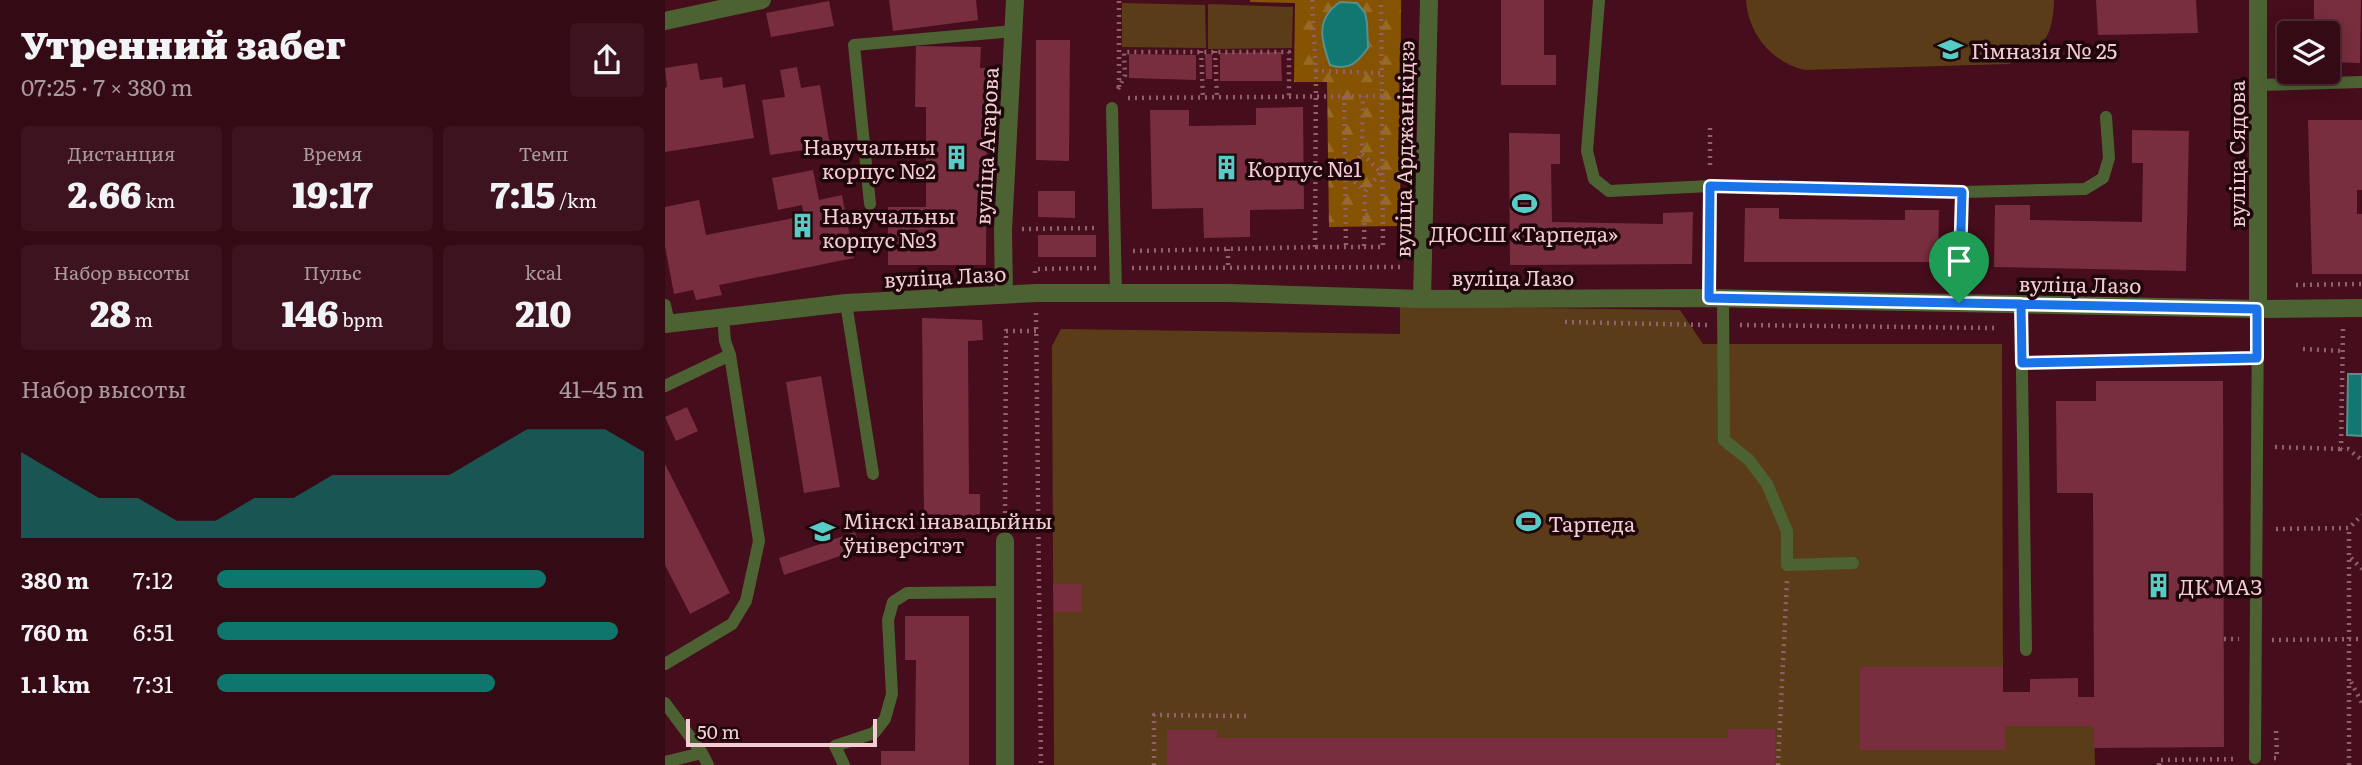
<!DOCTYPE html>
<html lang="ru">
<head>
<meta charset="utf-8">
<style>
	body { margin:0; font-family:Literata,serif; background:#3c131e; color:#f1f3f6; height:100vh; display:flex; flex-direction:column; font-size:26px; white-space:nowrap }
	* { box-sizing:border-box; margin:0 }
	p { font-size:23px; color:#a99aa0 }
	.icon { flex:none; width:38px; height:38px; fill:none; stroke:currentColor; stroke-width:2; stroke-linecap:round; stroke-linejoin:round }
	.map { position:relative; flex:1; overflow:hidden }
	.side { display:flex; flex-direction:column; background:#340a15; width:665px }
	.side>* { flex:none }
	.fabs { position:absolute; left:1612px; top:21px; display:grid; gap:14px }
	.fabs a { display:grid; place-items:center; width:63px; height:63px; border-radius:7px; background:#340a15; box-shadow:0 4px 18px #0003,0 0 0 2px #4e2b34; font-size:35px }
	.scale { position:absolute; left:21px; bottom:18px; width:191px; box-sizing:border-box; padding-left:7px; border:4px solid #f3cdd2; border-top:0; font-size:19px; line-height:24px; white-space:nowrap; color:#f3cdd2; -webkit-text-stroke:5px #1e060b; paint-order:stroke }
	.pin { position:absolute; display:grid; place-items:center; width:60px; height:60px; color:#fff; margin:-72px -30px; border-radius:50% 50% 50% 0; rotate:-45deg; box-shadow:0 0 7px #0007 }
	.pin .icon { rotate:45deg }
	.round { display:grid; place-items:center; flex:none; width:74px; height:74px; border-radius:7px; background:#3c131e }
	.overview { display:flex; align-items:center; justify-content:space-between; height:119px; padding:0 21px }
	h1 { font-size:38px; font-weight:800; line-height:52px }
	.metrics { display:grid; grid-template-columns:repeat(3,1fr); gap:10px; height:119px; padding:7px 21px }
	.metrics div { display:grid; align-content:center; border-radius:7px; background:#3c131e; text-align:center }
	.metrics b { font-size:35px; font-weight:800 }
	.metrics small { font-size:19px; font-weight:400 }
	.metrics p { font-size:19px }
	.chart { height:196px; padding:14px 21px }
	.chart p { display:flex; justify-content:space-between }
	.chart svg { width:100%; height:126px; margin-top:7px; fill:#0f766e; opacity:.7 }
	ul { padding:0 21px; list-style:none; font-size:23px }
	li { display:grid; grid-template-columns:112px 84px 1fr; align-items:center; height:52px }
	li i { height:18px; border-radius:9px; background:#0f766e }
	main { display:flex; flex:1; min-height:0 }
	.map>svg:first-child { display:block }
</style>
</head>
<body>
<main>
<section class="side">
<div class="overview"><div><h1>Утренний забег</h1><p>07:25 · 7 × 380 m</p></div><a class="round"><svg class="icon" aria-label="share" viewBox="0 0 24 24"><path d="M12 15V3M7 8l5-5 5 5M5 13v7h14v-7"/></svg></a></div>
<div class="metrics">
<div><p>Дистанция</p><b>2.66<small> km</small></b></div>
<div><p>Время</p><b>19:17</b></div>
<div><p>Темп</p><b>7:15<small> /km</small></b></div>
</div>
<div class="metrics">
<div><p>Набор высоты</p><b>28<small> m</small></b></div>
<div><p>Пульс</p><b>146<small> bpm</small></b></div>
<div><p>kcal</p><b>210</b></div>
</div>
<div class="chart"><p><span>Набор высоты</span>41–45 m</p>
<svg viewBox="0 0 160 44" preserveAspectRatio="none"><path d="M0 44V14L10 22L20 30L30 30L40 38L50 38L60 30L70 30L80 22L90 22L100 22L110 22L120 14L130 6L140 6L150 6L160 14V44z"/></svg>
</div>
<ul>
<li><b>380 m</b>7:12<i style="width:77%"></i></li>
<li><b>760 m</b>6:51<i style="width:94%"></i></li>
<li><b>1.1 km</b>7:31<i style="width:65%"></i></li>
</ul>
</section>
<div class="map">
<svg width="1697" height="765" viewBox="0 0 1697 765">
	<defs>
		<pattern id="forest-firs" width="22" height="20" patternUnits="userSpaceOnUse" patternTransform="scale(1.75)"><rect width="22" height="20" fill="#855301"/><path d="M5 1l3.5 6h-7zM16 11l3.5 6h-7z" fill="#976b25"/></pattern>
	</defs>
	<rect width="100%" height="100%" fill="#460d1c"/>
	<path fill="#5a3d18" d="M1081,0H1389C1388,37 1378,51 1344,64L1140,70C1107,63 1083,33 1081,0Z
		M457,3L540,5L541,48L457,47Z
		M543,4L628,7L627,48L543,49Z
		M735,306L1015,310L1038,344H1337L1338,667H1195L1340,750V726H1429L1430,765H389L387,346L396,329L735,334Z"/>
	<path fill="url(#forest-firs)" d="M585,0H736L735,226L664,227L662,82H629L630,3L585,2Z"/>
	<path fill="#127671" stroke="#56908e" stroke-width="2" d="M675,2L692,3L700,13L702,23L703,48C692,63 684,71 665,65C656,40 650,19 675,2Z
		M1683,374H1697V436L1682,435Z"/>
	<path fill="#782e3e" d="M224,0H311L313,20L228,31Z
		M836,0H879V55H891V85H836Z
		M1431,0H1531L1533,33L1433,35Z
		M1649,0H1696L1695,63L1662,62V33H1649Z
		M164,1L169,26L106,37L101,13Z
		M371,40H405L404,161L371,160Z
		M251,46L316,47L315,68H322L321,265H223V207H261V107H250Z
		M616,52L617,81H555V53Z
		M464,54L531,55V80L464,78Z
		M540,54H547V79H541Z
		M32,63L35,80L57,77L58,88L80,84L89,138L0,152V88L2,87L0,68Z
		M132,67L136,88L155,85L165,146L105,155L97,100L120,97L115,70Z
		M638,107L639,209L585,210V237L539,238L538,208L487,209L485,110H524V126L591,125V108Z
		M1643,120H1697V190H1692V214H1697V274H1647Z
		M1467,130L1524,131L1521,271L1329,267L1330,205H1365V220L1477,222L1478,163H1467Z
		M844,133L895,134V164H886L887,222L998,224V213L1028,212L1027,264L845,265Z
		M148,170L154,200L177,195L189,258L54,285L57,295L31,300L28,290L9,294L0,246V207L34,200L41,235L139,216L137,205L113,210L107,178Z
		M373,191H410V218L373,217Z
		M1080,208H1114V219L1240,220V210H1274L1273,262H1079Z
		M373,235H431V257H373Z
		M257,318L317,320L318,340L303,341L304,494H315V517H259Z
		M156,376L175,487L139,493L121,382Z
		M1431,381H1558L1559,747L1429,748V726H1340V750H1195V667H1338V692H1365V679L1413,678V697H1429L1428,493H1392L1391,401H1431Z
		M22,407L33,431L11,441L0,417Z
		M0,464L65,593L25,614L0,565Z
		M190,532L196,549L119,575L114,558Z
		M388,584H417V612H389Z
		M240,616H304V765H216V751H250L251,660H240Z
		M1063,729H1110V765H502V730H552V738H1063Z"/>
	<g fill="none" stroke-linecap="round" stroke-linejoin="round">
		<path stroke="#91606b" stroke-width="4.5" stroke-dasharray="2 5" stroke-linecap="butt" d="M647,0L651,71
			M536,51L538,97
			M550,51L552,97
			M454,87V0
			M453,89L460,75L459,52H624V96
			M679,96L681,247
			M463,98L717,96
			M1045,128V168
			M697,154L716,172L700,191L680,173L697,154L698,96
			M650,173H680
			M357,229L433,228
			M651,247H699L700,191
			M699,247H718L716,0
			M563,249V268
			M468,251L650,247L651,71L716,73
			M467,268L739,267
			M370,273V269L434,268
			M1044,280L1045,205
			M1631,285L1697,284
			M371,313L376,765
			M900,322L1042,325
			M1075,325L1329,328
			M1678,329L1676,449H1683L1697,460
			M1638,349L1678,351
			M1610,447L1676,449
			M340,520L341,331H371
			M1611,529L1684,528L1697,515
			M1686,558L1697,569
			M1559,639H1574
			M1607,640L1697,639
			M1686,682L1697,703
			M1609,758H1612L1611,728
			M489,765V715L585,716
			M1113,765L1122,581
			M1494,765V760L1572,759
			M1684,765V528"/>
		<path stroke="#4c6233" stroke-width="12" d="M934,0L922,151L929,179L944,191L1045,186L1297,192L1420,189L1438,178L1444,158L1441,117
			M1593,85L1697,82
			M447,108L451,293
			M205,204L189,45L349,31
			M1058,299L1059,440L1084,460L1102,484L1122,531V565L1188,563
			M181,303L208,474
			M1295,303L1297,192
			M1356,304L1361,650
			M0,305L4,323
			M1357,363L1592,358
			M0,386L65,355L60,341L58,316
			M0,664L67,624L81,601L94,541L65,355
			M0,703L37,753L43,765
			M1590,758L1593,309
			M0,762L37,753
			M179,765L170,746L209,733L220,719L227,694L223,620L228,602L242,593L340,592"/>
		<path stroke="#4c6233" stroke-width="18" d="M0,21L97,0
			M339,294L338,230L350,0
			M757,299L764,0
			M1593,309V0
			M0,324L181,303L371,293H564L757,299L1044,298L1593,309L1697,308
			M340,541V765"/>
	</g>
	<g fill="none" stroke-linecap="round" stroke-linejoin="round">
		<defs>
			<path id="route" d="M1294,303L1044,298L1045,186L1297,192L1294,303L1356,304L1357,363L1592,358V309L1294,303"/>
		</defs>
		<use href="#route" stroke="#fff" stroke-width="14"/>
		<use href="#route" stroke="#1a73e8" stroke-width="9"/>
	</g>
	<defs>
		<symbol id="school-bare" viewBox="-9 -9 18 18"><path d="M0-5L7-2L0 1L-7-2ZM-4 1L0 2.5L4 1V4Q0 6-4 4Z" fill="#55cdc6" stroke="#1e060b" stroke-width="2.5" paint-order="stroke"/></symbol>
		<symbol id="building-bare" viewBox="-9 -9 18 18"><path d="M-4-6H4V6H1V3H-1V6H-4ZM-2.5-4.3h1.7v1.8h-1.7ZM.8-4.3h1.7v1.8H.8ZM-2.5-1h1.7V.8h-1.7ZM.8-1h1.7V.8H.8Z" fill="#55cdc6" stroke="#1e060b" stroke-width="2.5" paint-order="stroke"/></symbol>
		<symbol id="stadium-bare" viewBox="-9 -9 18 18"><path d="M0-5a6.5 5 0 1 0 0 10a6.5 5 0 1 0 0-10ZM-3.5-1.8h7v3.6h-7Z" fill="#55cdc6" stroke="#1e060b" stroke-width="2.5" paint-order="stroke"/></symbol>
		<symbol id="university-bare" viewBox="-9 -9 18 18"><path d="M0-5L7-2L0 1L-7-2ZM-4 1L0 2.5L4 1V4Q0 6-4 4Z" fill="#55cdc6" stroke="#1e060b" stroke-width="2.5" paint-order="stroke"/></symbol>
	</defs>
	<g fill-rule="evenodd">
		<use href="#school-bare" x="1268" y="32" width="35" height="35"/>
		<use href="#building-bare" x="274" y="140" width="35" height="35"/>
		<use href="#building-bare" x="544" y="150" width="35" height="35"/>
		<use href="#stadium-bare" x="842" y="186" width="35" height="35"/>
		<use href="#building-bare" x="120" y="208" width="35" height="35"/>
		<use href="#stadium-bare" x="846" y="504" width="35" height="35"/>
		<use href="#university-bare" x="140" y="514" width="35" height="35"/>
		<use href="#building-bare" x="1476" y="568" width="35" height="35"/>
	</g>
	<g text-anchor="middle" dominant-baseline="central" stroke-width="7" stroke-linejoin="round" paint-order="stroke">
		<g font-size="21" fill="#f3cdd2" stroke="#1e060b" text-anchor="start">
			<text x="1306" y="49">Гімназія № 25</text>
			<text x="271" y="145" text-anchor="end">Навучальны<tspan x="271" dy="24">корпус №2</tspan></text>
			<text x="582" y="167">Корпус №1</text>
			<text x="157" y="214">Навучальны<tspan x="157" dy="24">корпус №3</tspan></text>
			<text x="859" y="232" text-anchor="middle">ДЮСШ «Тарпеда»</text>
			<text x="178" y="519">Мінскі інавацыйны<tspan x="178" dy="24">ўніверсітэт</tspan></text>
			<text x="883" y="522">Тарпеда</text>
			<text x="1514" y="585">ДК МАЗ</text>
		</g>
		<g font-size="21" fill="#f3cdd2" stroke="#1e060b">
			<text transform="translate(320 146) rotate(-87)">вуліца Агарова</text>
			<text transform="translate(738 149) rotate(-89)">вуліца Арджанікідзэ</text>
			<text transform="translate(1570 154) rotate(-90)">вуліца Сядова</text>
			<text transform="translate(280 275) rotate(-3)">вуліца Лазо</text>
			<text x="848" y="276">вуліца Лазо</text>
			<text transform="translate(1415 283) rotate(1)">вуліца Лазо</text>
		</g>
	</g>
</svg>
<div class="fabs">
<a><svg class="icon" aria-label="layers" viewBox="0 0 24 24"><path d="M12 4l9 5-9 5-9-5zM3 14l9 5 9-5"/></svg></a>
</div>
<div class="scale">50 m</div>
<div class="pin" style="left:1294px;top:303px;background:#1e9e55"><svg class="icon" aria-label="arrive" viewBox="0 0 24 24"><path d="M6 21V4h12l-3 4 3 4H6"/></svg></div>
</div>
</main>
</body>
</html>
